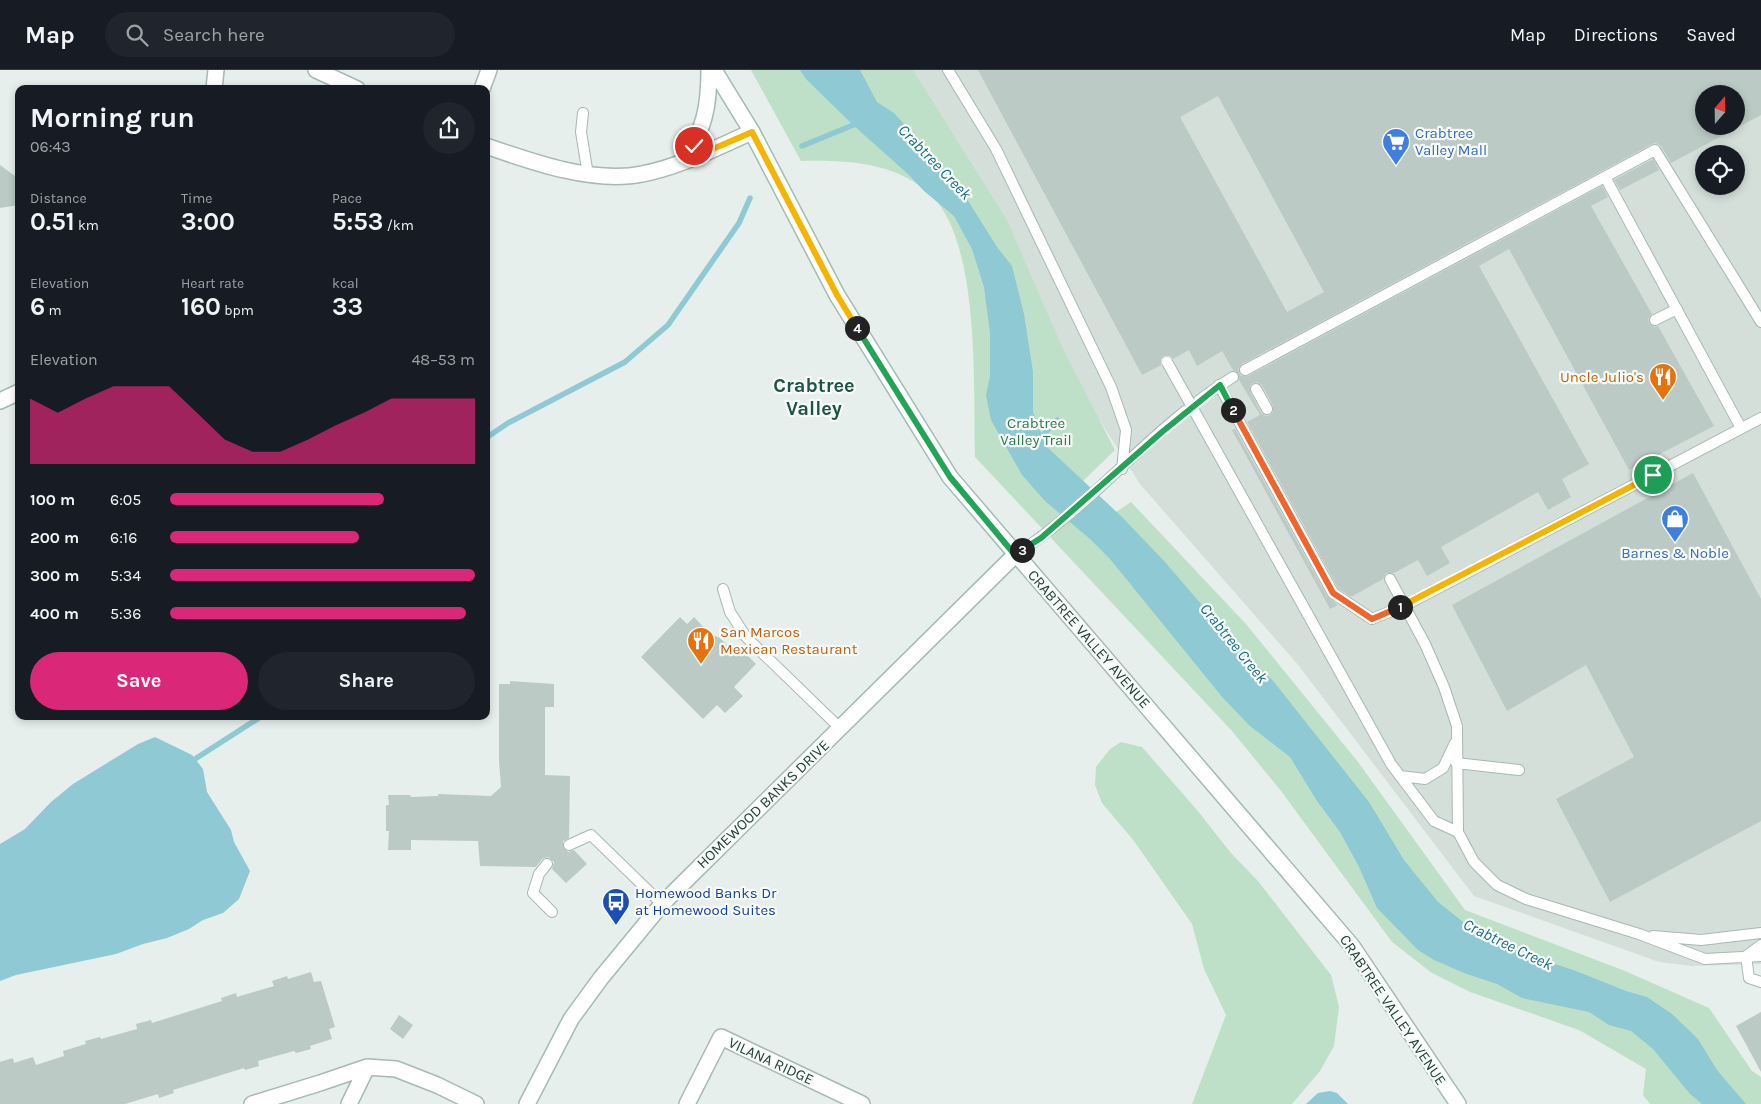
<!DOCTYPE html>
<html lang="en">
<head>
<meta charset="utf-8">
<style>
	body { margin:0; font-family:Karla,sans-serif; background:#20242c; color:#f1f3f6; height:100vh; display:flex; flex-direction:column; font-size:19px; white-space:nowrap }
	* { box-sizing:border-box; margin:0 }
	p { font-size:16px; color:#9ea1a6 }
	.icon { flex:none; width:28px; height:28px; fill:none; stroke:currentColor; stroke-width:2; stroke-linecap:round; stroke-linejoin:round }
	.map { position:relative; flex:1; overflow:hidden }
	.drawer { position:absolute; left:15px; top:15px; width:475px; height:635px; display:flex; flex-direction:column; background:#171b24; border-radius:10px; box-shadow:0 2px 8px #0003 }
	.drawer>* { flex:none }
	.needle { width:32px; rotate:20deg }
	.tools { position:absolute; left:1695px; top:15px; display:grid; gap:10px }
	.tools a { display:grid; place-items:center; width:50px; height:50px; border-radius:50%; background:#171b24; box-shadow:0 2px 8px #0003; font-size:25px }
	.pin { position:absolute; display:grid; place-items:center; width:42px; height:42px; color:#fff; margin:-21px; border:2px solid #fff; border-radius:50%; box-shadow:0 1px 5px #0007 }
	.km { position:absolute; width:25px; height:25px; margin:-12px; border-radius:50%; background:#222; color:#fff; font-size:14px; line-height:25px; text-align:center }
	.round { display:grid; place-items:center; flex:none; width:52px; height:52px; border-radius:26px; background:#20242c }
	.summary { display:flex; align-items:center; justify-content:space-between; height:85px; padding:0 15px }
	h1 { font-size:28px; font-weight:700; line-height:38px }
	.figures { display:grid; grid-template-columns:repeat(3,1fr); gap:8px; height:85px; padding:5px 15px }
	.figures div { display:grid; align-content:center }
	.figures b { font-size:25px; font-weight:700 }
	.figures small { font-size:14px; font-weight:400 }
	.figures p { font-size:14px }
	.chart { height:140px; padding:10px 15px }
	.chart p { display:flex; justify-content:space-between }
	.chart svg { width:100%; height:90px; margin-top:5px; fill:#db2777; opacity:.7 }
	.primary-button { display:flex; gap:10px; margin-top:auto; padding:10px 15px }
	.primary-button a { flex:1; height:58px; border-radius:30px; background:#db2777; color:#fff; font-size:20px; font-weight:700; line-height:58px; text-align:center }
	.primary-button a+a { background:#20242c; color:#f1f3f6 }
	ul { padding:0 15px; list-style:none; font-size:16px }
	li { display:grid; grid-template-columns:80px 60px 1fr; align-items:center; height:38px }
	li i { height:12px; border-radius:6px; background:#db2777 }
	header { display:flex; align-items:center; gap:30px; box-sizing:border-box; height:70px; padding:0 25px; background:#171b24; border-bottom:1px solid #363941 }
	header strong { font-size:24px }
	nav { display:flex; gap:28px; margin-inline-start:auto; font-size:18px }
	.search { width:350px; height:45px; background:#20242c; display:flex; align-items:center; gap:12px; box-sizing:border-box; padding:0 18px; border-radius:28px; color:#9ea1a6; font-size:19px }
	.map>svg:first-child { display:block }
</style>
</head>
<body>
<header>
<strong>Map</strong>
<div class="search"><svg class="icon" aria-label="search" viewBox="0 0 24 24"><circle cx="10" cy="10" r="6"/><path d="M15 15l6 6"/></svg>Search here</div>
<nav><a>Map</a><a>Directions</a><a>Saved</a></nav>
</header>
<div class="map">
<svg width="1761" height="1034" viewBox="0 0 1761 1034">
	<rect width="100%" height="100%" fill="#e6efeb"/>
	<path fill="#d4dfda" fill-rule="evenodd" d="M904,0H1761V894L1692,896L1659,892L1474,826L1299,596L1140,414L1051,273ZM1704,24H1736V56H1704ZM1704,84H1736V116H1704Z"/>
	<path fill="#bfe0c8" d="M751,0H913L1007,150L1063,279L1115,380L1080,414L1107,448L1131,432L1246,554L1358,692L1465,840L1625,901L1709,938L1752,1001L1761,1007V1034H1650L1643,1025L1646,999L1579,960L1470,922L1432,903L1392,872L1281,721L1232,661L975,387C973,321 981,175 932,126C897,92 847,90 801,91Z
		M1121,672L1142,677L1197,740L1231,783L1258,811L1331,905L1339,937L1334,976L1320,1001L1292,1034H1192L1226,945L1204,899L1192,854L1134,771L1102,733L1095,715L1096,697L1110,679Z"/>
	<path fill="#8ec9d4" d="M800,0H860L877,32L894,43L957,113L997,177L1012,196L1024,244L1033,302V342L1046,376L1122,447L1165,492L1231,569L1274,612L1369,732L1404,790L1438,832L1477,863L1531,886L1576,901L1626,921L1647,927L1672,944L1698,969L1717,1000L1746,1034H1702L1690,1024L1653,979L1631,961L1609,955L1589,942L1522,928L1497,914L1464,903L1434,890L1418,880L1377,838L1359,797L1340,762L1317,731L1290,687L1250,656L1223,628L1110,489L1090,469L1045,431L1022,405L991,350L986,325L990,306V263L984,217L972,179L954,146L924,121L909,105L853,55L806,9Z
		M155,667L192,685L203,699L207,722L231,760L234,772L250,801L239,829L223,843L203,850L189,859L167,868L143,874L116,884L16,905L0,911V774L25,759L51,732L73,714L138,674Z
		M1330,1021L1337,1023L1348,1034H1306L1318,1023Z"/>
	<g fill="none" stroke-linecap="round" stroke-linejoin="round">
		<path stroke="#8ec9d4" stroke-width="5.5" d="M802,76L858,53
			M486,368L508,353L625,292L668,255L739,153L750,128
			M1038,371L1057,350
			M195,689L262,646"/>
	</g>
	<path fill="#bbcac4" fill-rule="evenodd" d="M978,0H1761V45L1671,93L1661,76L1656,73L1652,74L1242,294L1238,299L1241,306H1248L1602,116L1608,127L1591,136L1652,244L1648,249L1649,253L1654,257L1658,256L1714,356L1629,400L1509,179L1479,196L1589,394L1562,409L1571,427L1548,440L1538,422L1441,477L1450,493L1427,506L1418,490L1394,503H1386L1383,509L1351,527L1338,518L1247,352L1260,345L1239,310V304L1233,300L1222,281L1197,296L1189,280L1173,289L1170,286H1164L1161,289V295L1142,305ZM1704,24H1736V56H1704ZM1218,26L1324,222L1287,242L1180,47ZM1253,313L1257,312L1262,315L1273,336V342L1270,345L1266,346L1261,343L1250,322V316Z
		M1653,89L1659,100L1620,120L1614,110Z
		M0,95L19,109V135L0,138Z
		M1235,359L1327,526L1338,535L1330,539L1232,360Z
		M1693,403L1761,529V751L1610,832L1556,729L1634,687L1586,595L1507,641L1452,535Z
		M680,547L687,554L694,547L710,564L720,568L735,583L740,578L756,594L734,617L743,626L725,643L717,635L703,649L641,587Z
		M510,611L554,614V637H545V705L570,706L569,768L563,771V777L568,782L574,780L587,794L566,813L552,799L554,792L548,787L542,789L536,797L480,796L478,771L411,770V780H388L389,761H386V735H389L388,725H410L411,727L438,726V724L491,726L501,717L499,691V614H510Z
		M311,902L314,912L321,911L335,957L329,959L332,969L310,976L311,979L296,983L294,981L258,991L259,996L245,1000L244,998L173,1020L174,1023L159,1028L158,1024L125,1034H0V992L13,988L14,993L33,987L36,995L64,986L63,981L86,974L85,971L100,967L101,969L137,959L136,954L151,950L152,953L222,931L221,928L236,923L237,927L274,916L272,911L287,906L288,909Z
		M1761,942V1002L1736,956Z
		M399,945L413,955L403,969L390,959Z"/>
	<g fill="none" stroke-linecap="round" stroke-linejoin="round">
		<defs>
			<path id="lane" d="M948,0L996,79L1111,317L1126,360L1122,399
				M583,43L581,62L588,105
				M1605,107L1741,358
				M1655,250L1677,239
				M1245,300L1655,80L1761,252
				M1219,315L1333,523L1372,549L1404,536L1761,348
				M1256,319L1267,339
				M1015,485C1094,434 1153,356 1233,307
				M1390,509L1425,574L1444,617L1457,656L1458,762L1474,792L1497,815L1526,829L1639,864L1705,889L1761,886
				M723,519L730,542L746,567L841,659
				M1307,543L1391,694L1434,751L1458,762
				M1456,693L1519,700
				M1400,706L1425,709L1443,698L1455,673
				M569,775L591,765L662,834
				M547,794L539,804L533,823L552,842
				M1653,866L1701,870L1761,863
				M1761,875L1746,886L1749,908L1761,912"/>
			<path id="street" d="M316,0L357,19
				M214,19L216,0
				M482,19L489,0
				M486,76C532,92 594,114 642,104C680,97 717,77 752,62
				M0,331L19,322
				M367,997L396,999L437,1015L476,1034
				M252,1034L320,1013L367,997L349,1034
				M687,1034L721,967L862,1034"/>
			<path id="secondary" d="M714,0L752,62L837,225L950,407L1352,876L1458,1034
				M685,91C704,57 709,39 709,0
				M527,1034L571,949L601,908L662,834L1015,485"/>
		</defs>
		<use href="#lane" stroke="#a8b8b2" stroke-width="12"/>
		<use href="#street" stroke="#a8b8b2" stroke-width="18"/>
		<use href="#secondary" stroke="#a4bbb3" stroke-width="18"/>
		<use href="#lane" stroke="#fff" stroke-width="10"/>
		<use href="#street" stroke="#fff" stroke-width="15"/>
		<use href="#secondary" stroke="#fff" stroke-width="15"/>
		<defs>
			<path id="lane-bridge" d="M1167,292L1307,543"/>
		</defs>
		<use href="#lane-bridge" stroke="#a8b8b2" stroke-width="12" stroke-linecap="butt"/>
		<use href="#lane-bridge" stroke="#fff" stroke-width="10"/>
	</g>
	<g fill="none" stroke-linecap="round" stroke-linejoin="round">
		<defs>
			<path id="split-1" d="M1400,537L1653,405"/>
			<path id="split-2" d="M1233,340L1333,523L1372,549L1400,537"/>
			<path id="split-3" d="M1022,480L1041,468L1162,362L1220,315L1233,340"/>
			<path id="split-4" d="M857,258L950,407L1015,485L1022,480"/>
			<path id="split-5" d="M694,76L685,91L752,62L837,225L857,258"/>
		</defs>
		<use href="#split-1" stroke="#fff" stroke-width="10"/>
		<use href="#split-2" stroke="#fff" stroke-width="10"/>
		<use href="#split-3" stroke="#fff" stroke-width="10"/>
		<use href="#split-4" stroke="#fff" stroke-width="10"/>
		<use href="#split-5" stroke="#fff" stroke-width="10"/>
		<use href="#split-1" stroke="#f5b400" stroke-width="6"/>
		<use href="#split-2" stroke="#f0652b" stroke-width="6"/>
		<use href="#split-3" stroke="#22a559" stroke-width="6"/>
		<use href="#split-4" stroke="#22a559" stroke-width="6"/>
		<use href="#split-5" stroke="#f5b400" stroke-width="6"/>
	</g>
	<defs>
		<symbol id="supermarket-pin" viewBox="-11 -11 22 30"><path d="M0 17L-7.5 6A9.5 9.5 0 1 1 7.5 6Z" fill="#3f7fe0" stroke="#f7fbf9"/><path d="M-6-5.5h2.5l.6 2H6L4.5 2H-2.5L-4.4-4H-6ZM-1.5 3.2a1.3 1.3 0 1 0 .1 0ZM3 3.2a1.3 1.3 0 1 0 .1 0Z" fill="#fff"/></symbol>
		<symbol id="restaurant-pin" viewBox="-11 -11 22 30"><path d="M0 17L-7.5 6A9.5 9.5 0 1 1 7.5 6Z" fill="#e8710a" stroke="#f7fbf9"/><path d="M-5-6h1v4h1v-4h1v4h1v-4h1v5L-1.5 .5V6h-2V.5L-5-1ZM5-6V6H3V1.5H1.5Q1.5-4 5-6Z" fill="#fff"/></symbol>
		<symbol id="shop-pin" viewBox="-11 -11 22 30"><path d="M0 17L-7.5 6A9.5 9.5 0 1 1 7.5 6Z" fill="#3f7fe0" stroke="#f7fbf9"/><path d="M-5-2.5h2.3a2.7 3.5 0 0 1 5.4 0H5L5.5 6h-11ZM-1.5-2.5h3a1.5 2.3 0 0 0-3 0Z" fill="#fff"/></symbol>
		<symbol id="bus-pin" viewBox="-11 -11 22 30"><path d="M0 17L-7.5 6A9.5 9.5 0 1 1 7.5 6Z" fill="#1a4fb4" stroke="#f7fbf9"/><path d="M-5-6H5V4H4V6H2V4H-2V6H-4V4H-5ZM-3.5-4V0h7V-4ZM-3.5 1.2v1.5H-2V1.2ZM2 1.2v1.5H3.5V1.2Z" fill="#fff"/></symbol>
	</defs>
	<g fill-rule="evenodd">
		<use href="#supermarket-pin" x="1380" y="56" width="32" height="43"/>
		<use href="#restaurant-pin" x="1647" y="291" width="32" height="43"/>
		<use href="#shop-pin" x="1659" y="433" width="32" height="43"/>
		<use href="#restaurant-pin" x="685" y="555" width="32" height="43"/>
		<use href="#bus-pin" x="600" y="816" width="32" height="43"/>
	</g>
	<g text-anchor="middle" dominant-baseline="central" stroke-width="4.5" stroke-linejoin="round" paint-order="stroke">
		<g font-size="15" fill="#366cbe" stroke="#f7fbf9" text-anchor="start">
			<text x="1415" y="63">Crabtree<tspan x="1415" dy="17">Valley Mall</tspan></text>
			<text x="1675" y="483" text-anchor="middle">Barnes &amp; Noble</text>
		</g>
		<g font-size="15" fill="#c56008" stroke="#f7fbf9" text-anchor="end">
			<text x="1644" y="307">Uncle Julio's</text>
			<text x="720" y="562" text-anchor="start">San Marcos<tspan x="720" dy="17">Mexican Restaurant</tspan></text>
		</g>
		<g font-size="15" fill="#2d7a4b" stroke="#f7fbf9">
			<text x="1036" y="353">Crabtree<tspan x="1036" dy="17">Valley Trail</tspan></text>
		</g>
		<g font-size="15" fill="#24423a" stroke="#f7fbf9">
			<text transform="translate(1089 569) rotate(49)">CRABTREE VALLEY AVENUE</text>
			<text transform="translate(763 734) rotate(-44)">HOMEWOOD BANKS DRIVE</text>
			<text transform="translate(1393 940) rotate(56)">CRABTREE VALLEY AVENUE</text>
			<text transform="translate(771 991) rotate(25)">VILANA RIDGE</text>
		</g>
		<g font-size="15" fill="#164399" stroke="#f7fbf9" text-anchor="start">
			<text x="635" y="823">Homewood Banks Dr<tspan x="635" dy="17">at Homewood Suites</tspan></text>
		</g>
		<g font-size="16" font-style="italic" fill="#1c6f80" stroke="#f7fbf9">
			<text transform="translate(935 92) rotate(46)">Crabtree Creek</text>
			<text transform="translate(1234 573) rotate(51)">Crabtree Creek</text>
			<text transform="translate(1508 874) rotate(26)">Crabtree Creek</text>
		</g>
		<g font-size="20" font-weight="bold" fill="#1f5548" stroke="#f7fbf9">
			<text x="814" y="315">Crabtree<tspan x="814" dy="23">Valley</tspan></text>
		</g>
	</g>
</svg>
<div class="tools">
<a><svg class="needle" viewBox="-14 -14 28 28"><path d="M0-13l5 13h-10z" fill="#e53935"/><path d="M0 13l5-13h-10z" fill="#9ea1a6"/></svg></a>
<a><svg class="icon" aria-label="locate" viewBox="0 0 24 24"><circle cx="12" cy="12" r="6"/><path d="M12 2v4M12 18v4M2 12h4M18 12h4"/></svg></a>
</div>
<div class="pin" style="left:1653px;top:405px;background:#1e9e55"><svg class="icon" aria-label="arrive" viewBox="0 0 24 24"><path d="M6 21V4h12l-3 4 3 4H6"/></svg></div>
<div class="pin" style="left:694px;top:76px;background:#d93025"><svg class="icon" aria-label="check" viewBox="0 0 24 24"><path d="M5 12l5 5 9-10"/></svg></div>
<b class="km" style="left:1400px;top:537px">1</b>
<b class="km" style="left:1233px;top:340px">2</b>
<b class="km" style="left:1022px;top:480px">3</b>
<b class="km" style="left:857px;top:258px">4</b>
<section class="drawer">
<div class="summary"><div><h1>Morning run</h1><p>06:43</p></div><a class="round"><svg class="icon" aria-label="share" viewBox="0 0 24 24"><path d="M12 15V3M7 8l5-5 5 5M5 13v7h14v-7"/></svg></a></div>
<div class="figures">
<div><p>Distance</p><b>0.51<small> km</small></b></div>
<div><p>Time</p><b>3:00</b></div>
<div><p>Pace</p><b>5:53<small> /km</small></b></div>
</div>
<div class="figures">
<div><p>Elevation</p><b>6<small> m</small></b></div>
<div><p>Heart rate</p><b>160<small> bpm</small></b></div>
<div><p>kcal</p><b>33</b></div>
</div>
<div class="chart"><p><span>Elevation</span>48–53 m</p>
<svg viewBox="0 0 160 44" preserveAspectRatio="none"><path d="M0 44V12L10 19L20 12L30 6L40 6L50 6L60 19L70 32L80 38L90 38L100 32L110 25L120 19L130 12L140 12L150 12L160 12V44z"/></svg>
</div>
<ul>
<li><b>100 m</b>6:05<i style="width:70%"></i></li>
<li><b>200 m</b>6:16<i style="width:62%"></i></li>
<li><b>300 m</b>5:34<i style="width:100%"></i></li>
<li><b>400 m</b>5:36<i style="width:97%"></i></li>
</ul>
<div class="primary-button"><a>Save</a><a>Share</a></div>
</section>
</div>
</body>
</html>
